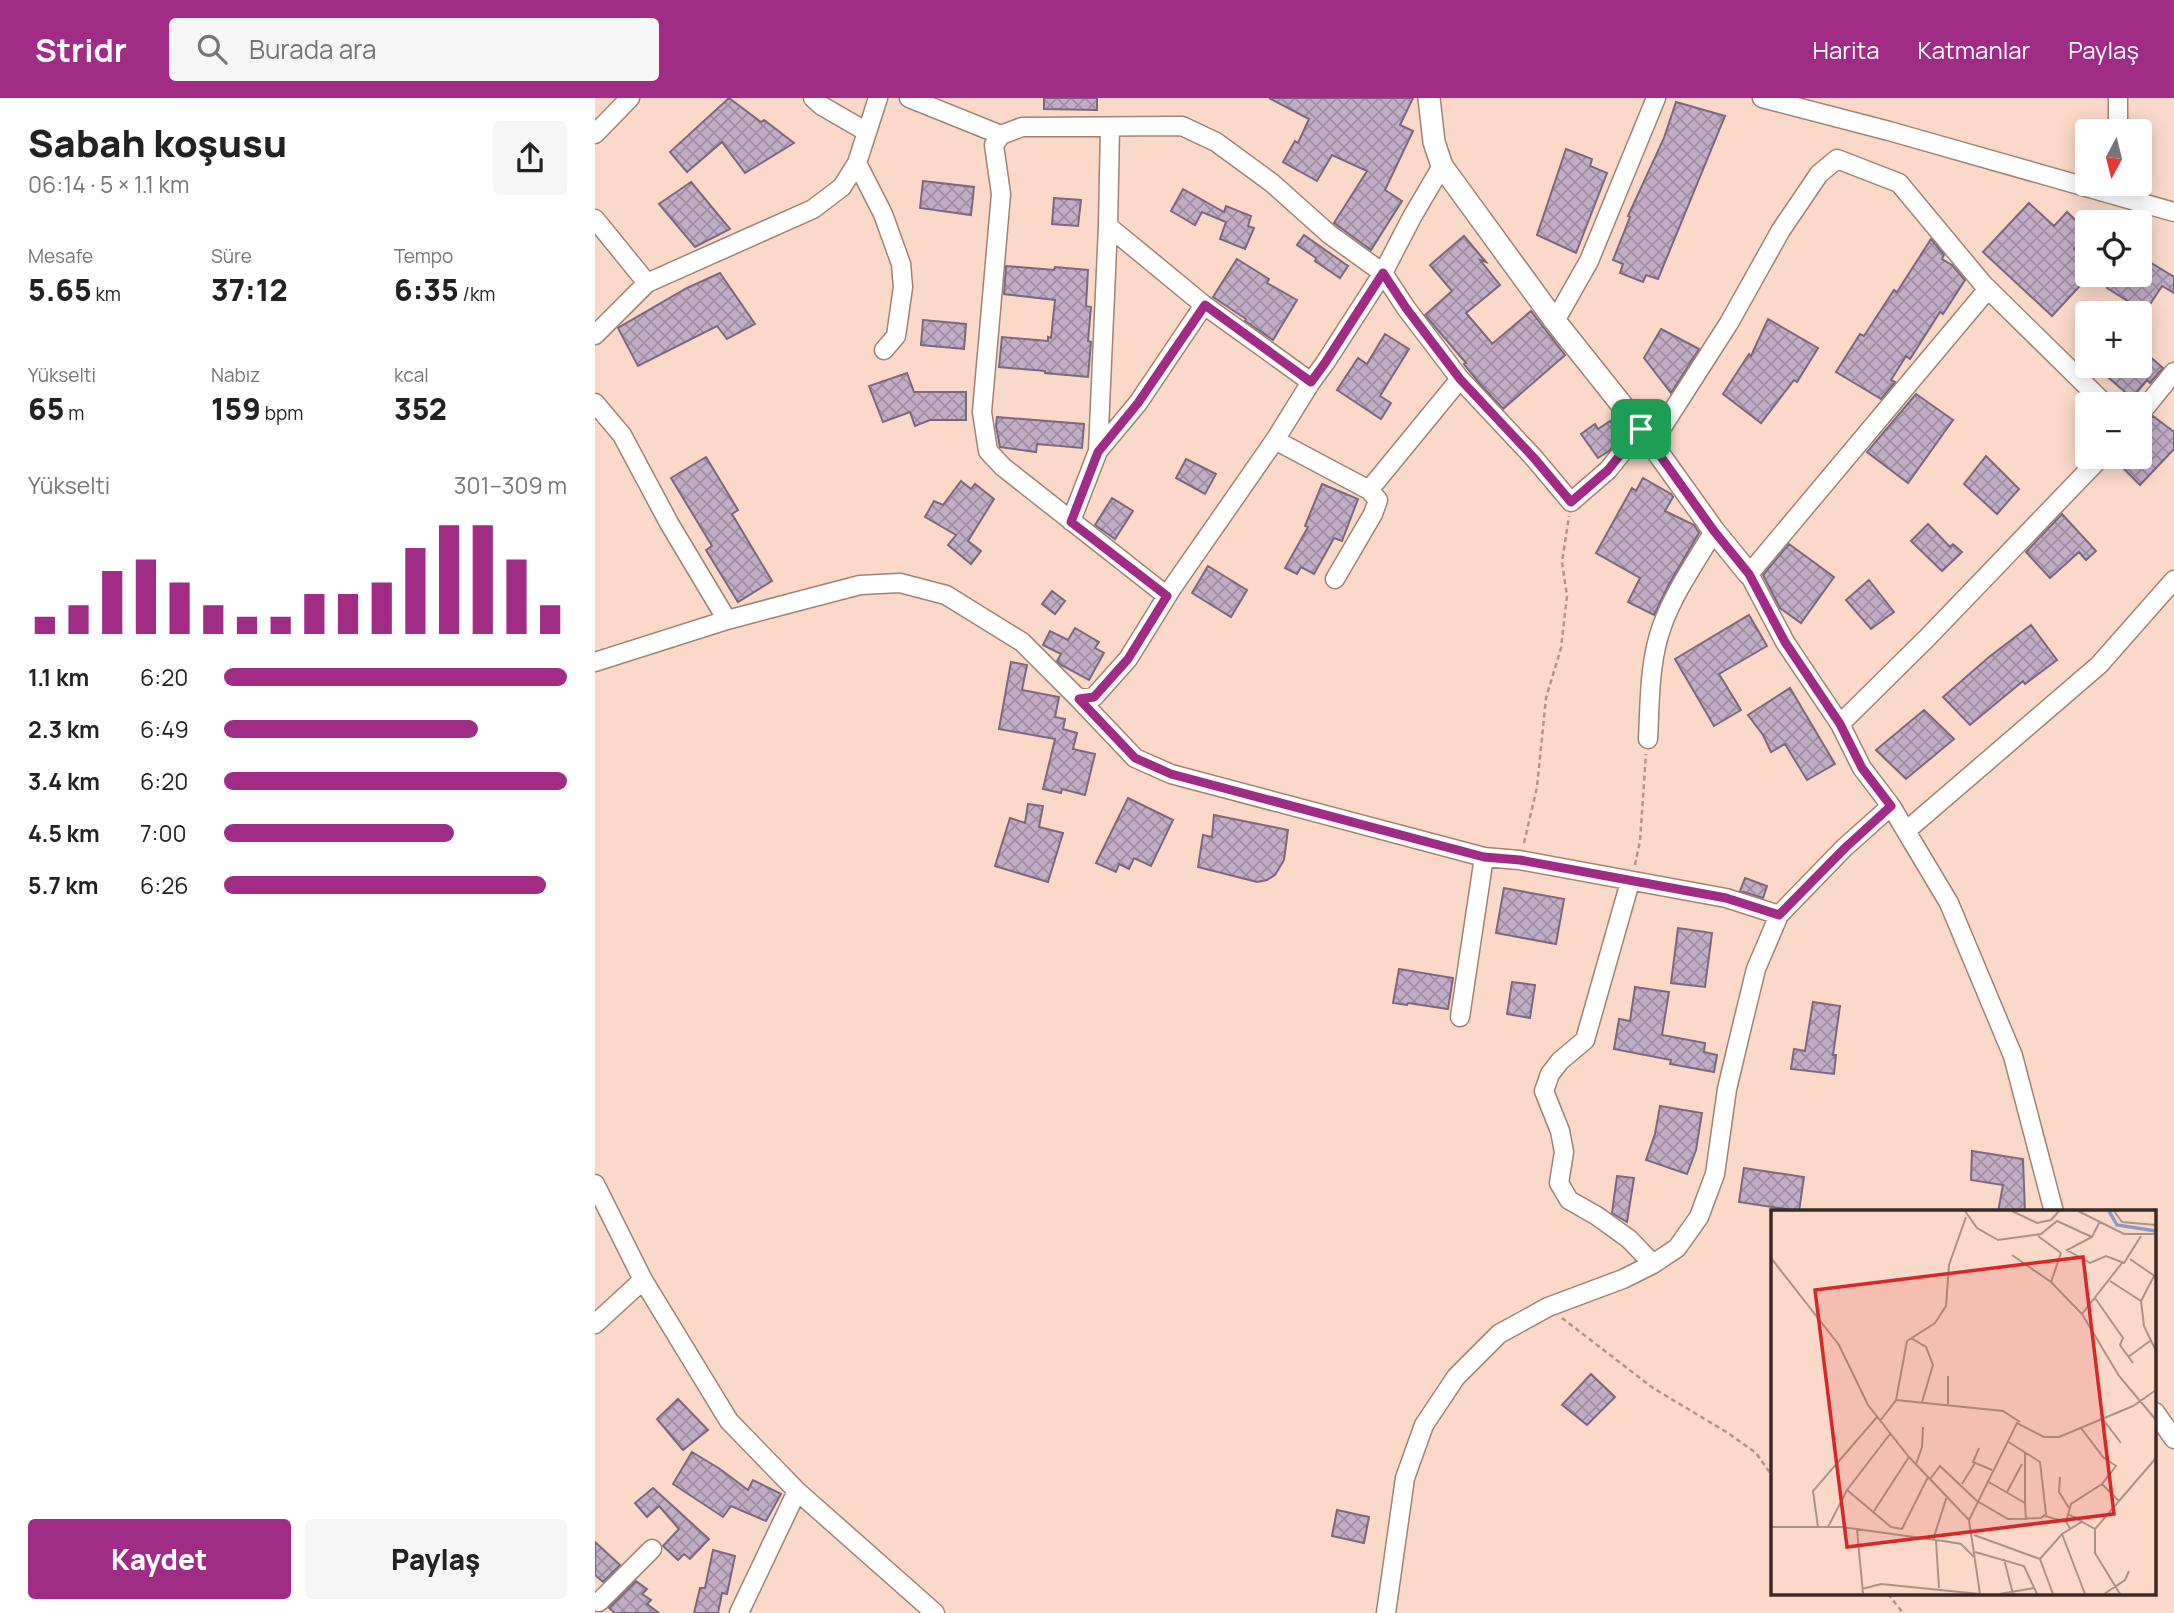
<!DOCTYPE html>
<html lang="tr">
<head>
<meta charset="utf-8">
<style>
	body { margin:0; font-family:Manrope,sans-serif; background:#f6f6f6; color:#222; height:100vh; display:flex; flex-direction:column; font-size:26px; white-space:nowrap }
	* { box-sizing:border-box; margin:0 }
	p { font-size:23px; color:#767676 }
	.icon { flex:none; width:38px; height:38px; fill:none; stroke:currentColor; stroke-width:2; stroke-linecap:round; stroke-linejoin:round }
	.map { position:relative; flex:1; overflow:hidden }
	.side { display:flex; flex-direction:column; background:#fff; width:595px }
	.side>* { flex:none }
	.needle { width:46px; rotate:187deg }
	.controls { position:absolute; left:1480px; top:21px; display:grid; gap:14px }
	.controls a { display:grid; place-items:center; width:77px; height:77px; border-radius:7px; background:#fff; box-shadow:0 4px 18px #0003; font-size:35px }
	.pin { position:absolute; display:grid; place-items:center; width:60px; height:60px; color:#fff; margin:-30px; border-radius:14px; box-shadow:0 4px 10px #0006 }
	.round { display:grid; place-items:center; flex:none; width:74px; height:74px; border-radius:7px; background:#f6f6f6 }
	.headline { display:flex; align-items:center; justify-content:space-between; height:119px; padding:0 28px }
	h1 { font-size:38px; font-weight:800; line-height:52px }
	.figures { display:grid; grid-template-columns:repeat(3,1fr); gap:10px; height:119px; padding:7px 28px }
	.figures div { display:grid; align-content:center }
	.figures b { font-size:30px; font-weight:800 }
	.figures small { font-size:19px; font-weight:400 }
	.figures p { font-size:19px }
	.chart { height:196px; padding:14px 28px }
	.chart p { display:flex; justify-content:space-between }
	.chart svg { width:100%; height:126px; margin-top:7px; stroke:#a12c86; stroke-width:6 }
	.primary-button { display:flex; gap:14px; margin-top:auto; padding:14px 28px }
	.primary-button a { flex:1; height:80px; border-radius:7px; background:#a12c86; color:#fff; font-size:28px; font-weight:800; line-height:80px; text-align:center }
	.primary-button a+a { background:#f6f6f6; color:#222 }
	ul { padding:0 28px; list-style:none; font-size:23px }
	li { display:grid; grid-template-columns:112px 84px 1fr; align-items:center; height:52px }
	li i { height:18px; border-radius:9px; background:#a12c86 }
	header { display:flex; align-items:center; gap:42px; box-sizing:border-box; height:98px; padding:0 35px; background:#a12c86; color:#fff }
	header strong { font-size:33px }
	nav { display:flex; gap:38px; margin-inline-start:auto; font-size:24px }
	.search { width:490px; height:63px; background:#f6f6f6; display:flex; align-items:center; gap:18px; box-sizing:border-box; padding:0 24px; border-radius:7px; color:#767676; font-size:26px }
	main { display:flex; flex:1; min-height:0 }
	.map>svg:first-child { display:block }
</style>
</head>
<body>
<header>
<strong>Stridr</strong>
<div class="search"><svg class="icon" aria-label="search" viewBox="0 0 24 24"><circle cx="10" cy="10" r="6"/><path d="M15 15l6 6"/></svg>Burada ara</div>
<nav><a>Harita</a><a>Katmanlar</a><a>Paylaş</a></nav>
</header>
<main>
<section class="side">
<div class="headline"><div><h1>Sabah koşusu</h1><p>06:14 · 5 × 1.1 km</p></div><a class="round"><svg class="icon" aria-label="share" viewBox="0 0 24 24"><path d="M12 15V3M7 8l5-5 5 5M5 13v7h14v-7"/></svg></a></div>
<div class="figures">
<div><p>Mesafe</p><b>5.65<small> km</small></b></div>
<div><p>Süre</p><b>37:12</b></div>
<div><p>Tempo</p><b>6:35<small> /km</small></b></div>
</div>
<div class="figures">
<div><p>Yükselti</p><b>65<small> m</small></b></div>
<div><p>Nabız</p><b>159<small> bpm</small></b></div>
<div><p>kcal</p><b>352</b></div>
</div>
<div class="chart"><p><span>Yükselti</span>301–309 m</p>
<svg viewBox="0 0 160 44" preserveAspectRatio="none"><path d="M5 44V38M15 44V34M25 44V22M35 44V18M45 44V26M55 44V34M65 44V38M75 44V38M85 44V30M95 44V30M105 44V26M115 44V14M125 44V6M135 44V6M145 44V18M155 44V34"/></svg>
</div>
<ul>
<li><b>1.1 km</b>6:20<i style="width:100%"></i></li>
<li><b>2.3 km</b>6:49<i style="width:74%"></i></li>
<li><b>3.4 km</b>6:20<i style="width:100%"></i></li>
<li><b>4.5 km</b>7:00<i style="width:67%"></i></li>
<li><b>5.7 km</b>6:26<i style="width:94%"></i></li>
</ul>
<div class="primary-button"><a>Kaydet</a><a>Paylaş</a></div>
</section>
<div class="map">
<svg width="1579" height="1515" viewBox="0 0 1579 1515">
	<defs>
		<pattern id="building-cross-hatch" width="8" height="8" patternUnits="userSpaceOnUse" patternTransform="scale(1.75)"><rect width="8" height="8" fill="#c2adc7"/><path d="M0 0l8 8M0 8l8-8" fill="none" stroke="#9f8da1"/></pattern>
	</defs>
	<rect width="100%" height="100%" fill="#fad9c8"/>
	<path fill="url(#building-cross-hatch)" stroke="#7b6880" stroke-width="2" d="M134,0L166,24L169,22L199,45L150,75L127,44L92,74L75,54Z
		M449,0H502V12L449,11Z
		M674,0H818L805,27L818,33L790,92L807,103L776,152L739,125L772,73L737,57L722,83L688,64L700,43L703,45L714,21Z
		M1081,4L1130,18L1063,181L1051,177L1048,184L1025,175L1028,166L1018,162L1035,119L1033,118L1069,40Z
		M971,51L997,61L995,68L1012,75L981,155L942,137Z
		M328,83L379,89L376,117L325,110Z
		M96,84L135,131L100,149L64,106Z
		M588,91L629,114L631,108L656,118L653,128L659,130L650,151L625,141L631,124L607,114L600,127L576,113Z
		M459,100L486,102L483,128L457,126Z
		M1434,105L1459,128L1472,114L1493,134V136L1479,151L1493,164V179L1457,218L1388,154Z
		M709,137L753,168L745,180L720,163L721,160L702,147Z
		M869,138L891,164L885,162L905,187L871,215L896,244L897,246L936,213L970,257L908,311L885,286L869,266L871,265L830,217L857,193L835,167Z
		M1336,141L1349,157L1347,161L1357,167L1370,182L1348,216L1345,214L1315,261L1311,258L1296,282L1300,284L1286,301L1241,274L1265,236L1269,238L1299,192L1302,194Z
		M1545,158L1579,179V195L1567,188L1550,214L1512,190L1521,177H1545Z
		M642,161L674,181L672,185L702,202L678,242L650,223L651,221L618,199Z
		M411,168L459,172L460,169L493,172L491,208L496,209L493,243L496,244L493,279L450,275V273L404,269L407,239L453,243V239L456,240L460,202L409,196Z
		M125,175L160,226L132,241L122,228L43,268L23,230L92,190Z
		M1173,221L1223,250L1202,284L1199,282L1166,325L1128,296L1154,256L1156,258Z
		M328,222L371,226L369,251L326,247Z
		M1066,231L1104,251L1076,295L1049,260Z
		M790,236L814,251L785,298L796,305L786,321L742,292L763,260L772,266Z
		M1545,250L1568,270L1555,285L1552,282L1537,300L1507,274L1513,268H1545Z
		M312,275L319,294H371V322H335L320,328L315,314L288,324L274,288Z
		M1321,296L1358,322L1313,385L1272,354Z
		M1558,318L1579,334V351L1545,387L1517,359H1545V327L1550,326Z
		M402,319L489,326L487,350L442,346L441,354L405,349L401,328Z
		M1015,323L1026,338L1014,353L1003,360L986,336L1000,326L1003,331Z
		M1391,358L1424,391L1402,416L1369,386Z
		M111,359L143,412L137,416L177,483L143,504L111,452L117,448L76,380Z
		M591,361L621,376L610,396L581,380Z
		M1048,380L1076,396L1078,399L1070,413L1099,427L1104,435L1074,486L1059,517L1033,504L1045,480L1001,455L1037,390L1041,393Z
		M366,383L376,391L380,386L399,401L373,443L386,453L376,466L353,447L361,437L330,419L339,403L348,407Z
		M727,386L763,401L747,443L739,440L719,476L706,469L702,476L690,470L713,429L710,428Z
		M517,400L538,413L520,441L500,427Z
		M1467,416L1501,453L1491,462L1484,454L1455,480L1431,454Z
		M1333,426L1355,449L1358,446L1367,454L1347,473L1316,443Z
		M1194,446L1239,479L1206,525L1185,510L1168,477Z
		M613,468L652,492L636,519L597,495Z
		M1274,482L1299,514L1276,531L1251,502Z
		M457,493L470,503L460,516L447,506Z
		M1154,517L1172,548L1124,576L1146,612L1119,628L1080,561Z
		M1436,527L1462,562L1430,586L1428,583L1375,627L1348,599L1394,559Z
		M480,530L504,544L500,550L509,555L494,582L466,567L462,563L466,556L448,547L455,533L473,542Z
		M416,564L432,567L427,592L464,599L460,619L470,621L468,631L482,635L478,651L500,656L490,697L467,691L466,695L448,691L460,641L404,631Z
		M1195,590L1240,666L1212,682L1190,646L1176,654L1168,637L1153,617Z
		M1329,612L1359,641L1311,681L1281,652Z
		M533,700L578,722L556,768L539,760L534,771L524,766L521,774L501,765Z
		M433,706L448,708L444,729L468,735L453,784L400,768L415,720L430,725Z
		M619,717L693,732L689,762L680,777L672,782L662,784L603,769L608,737L617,739Z
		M1150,780L1172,788L1168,800L1145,793Z
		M909,790L969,801L961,846L901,835Z
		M1083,830L1117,835L1110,889L1076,885Z
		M804,871L858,880L853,911L813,905L812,907L798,905Z
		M917,884L940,887L935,920L912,916Z
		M1040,889L1074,894L1067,937L1110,945L1109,954L1122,957L1119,974L1075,966L1076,962L1019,951L1024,921L1035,923Z
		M1218,904L1245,908L1238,957H1241L1239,976L1196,971L1199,951L1210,953Z
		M1065,1008L1107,1015L1101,1052L1092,1076L1051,1062L1060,1036Z
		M1377,1053L1428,1061L1430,1114H1403L1408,1087L1376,1082Z
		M1149,1070L1209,1079L1204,1113L1144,1104Z
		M1022,1078L1039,1080L1032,1124L1017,1115Z
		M996,1276L1020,1299L992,1327L967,1307Z
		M83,1301L113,1332L88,1352L62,1321Z
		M97,1354L125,1371L153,1392L158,1382L186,1396L171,1423L136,1408L128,1419L78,1386Z
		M58,1390L114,1441L95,1461L89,1456L83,1462L68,1448L84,1431L64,1408L52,1419L40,1405Z
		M742,1412L774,1419L769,1445L737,1438Z
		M0,1444L25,1467L8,1484L0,1477Z
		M118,1452L140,1458L132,1496L127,1495L123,1515H99L105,1490H110Z
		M41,1483L52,1491L47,1496L56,1502L52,1506L64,1515H20L14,1510Z"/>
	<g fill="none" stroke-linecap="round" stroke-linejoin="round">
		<defs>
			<path id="minor" d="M218,0L227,8L272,34
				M314,0L406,37
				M1167,0L1294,33L1579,114
				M1523,0V33
				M515,29L513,128L609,207L716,284
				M0,36L35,0
				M262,65L288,116L306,166L308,189L301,238L289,252
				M0,121L52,185L218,111L247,89L262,65L283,0
				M1393,191L1154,476L1190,544L1245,626L1267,670L1296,708L1354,805L1418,958L1459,1114
				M960,223L994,163L1061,0
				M0,237L52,185
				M0,305L27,337L74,425L132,522
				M1545,316L1579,274
				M680,342L774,392L783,402L778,416L740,481
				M1057,345L1134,225L1186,132L1224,76L1242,61L1304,85L1388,186L1510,306
				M503,353L543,305L609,207
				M774,392L865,281
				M476,423L503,353L513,128
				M572,498L408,369L393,353L387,314L406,96L399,47L406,37L427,29L587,28L621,44L677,85L734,136L788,175L811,210L865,281L939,360L976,404L1013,372L1046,331
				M0,564L132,522L200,504L265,487L305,485L351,497L427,544L484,601L499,599L533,561L577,490L680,342L716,284L730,265L788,175L817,119L847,68
				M484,601L540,660L576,676L889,759L924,762L1131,800L1184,817
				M1245,626L1333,539L1506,359
				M1053,641C1055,603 1054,564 1067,528C1078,496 1102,462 1119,433
				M1311,733L1504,567L1579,482
				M1035,784L990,942L965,963L955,976L949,993L965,1033L969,1054L964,1085L974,1102L1002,1118L1034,1141L1058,1166
				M865,919L889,759
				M0,1086L48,1182L134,1323L202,1393
				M0,1226L48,1182
				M1560,1314L1579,1341
				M4,1504L57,1451
				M144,1515L202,1393L340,1515
				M791,1515L810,1380L829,1327L861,1279L904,1236L953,1209L1028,1181L1058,1166L1082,1150L1104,1119L1120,1076L1132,991L1148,924L1161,871L1184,817L1249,750L1296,708"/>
			<path id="tertiary" d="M834,0L839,44L847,68L960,223L1046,331L1119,433L1154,476"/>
		</defs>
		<use href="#minor" stroke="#a18374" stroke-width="21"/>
		<use href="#tertiary" stroke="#a18374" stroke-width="24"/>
		<path stroke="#b0978a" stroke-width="2.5" stroke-dasharray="5 3.5" stroke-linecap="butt" d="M929,745L942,689L951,600L966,550L972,498L967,464L974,418
			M1040,767L1045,743L1051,656
			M967,1220L1058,1290L1133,1335L1161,1355L1178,1379
			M1293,1496L1308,1515"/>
		<use href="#minor" stroke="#fff" stroke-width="18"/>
		<use href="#tertiary" stroke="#fff" stroke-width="21"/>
	</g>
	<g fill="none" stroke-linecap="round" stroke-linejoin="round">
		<defs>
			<path id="route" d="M788,175L811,210L865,281L939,360L976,404L1013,372L1046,331L1119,433L1154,476L1190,544L1245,626L1267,670L1296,708L1250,750L1184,817L1131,800L925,762L889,759L576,676L540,660L484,601L499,599L533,561L572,498L476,424L503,354L543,305L610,207L716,284L730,265Z"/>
		</defs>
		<use href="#route" stroke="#fff" stroke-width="14"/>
		<use href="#route" stroke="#a12c86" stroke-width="9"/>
	</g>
	<g transform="translate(1176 1112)">
		<rect width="385" height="385" fill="#fad9c8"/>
		<path fill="none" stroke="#879dc8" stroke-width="3.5" d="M338,1L346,15L385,21"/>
		<path fill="none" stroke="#ac9387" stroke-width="2" d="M194,1L206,18L227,30L270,24L286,11L321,27M241,1L266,13L280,10L288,1M307,1L353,24H385M343,1L351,12L385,15M329,11L321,27L296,40L319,53L335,46L353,53L370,26M267,26L290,43M241,45L280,72L290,43M0,48L68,135L97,195L138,247L198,310L209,384M359,49L385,67M383,66L370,91L373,116L385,141M339,71L370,91M280,72L311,104L348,166L385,210M324,88L352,128L349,135L362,153M311,104L351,53M140,128L155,137L162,155L151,192M357,147L379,131M125,190L232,201L249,212M177,194V166M331,208L350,233M109,211L125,190L136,131L164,113L175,96L178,55L195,7M310,218L332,247L345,256L331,274M208,238L202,252L221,260M145,254L151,237L152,217M289,267L288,282L298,298M159,269L169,256L206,291L237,309L270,308L275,304L269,252L236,231M216,271L254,293L255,310M191,274L204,253M76,280L120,317L131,319L157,267M236,282L251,254M254,293V242M103,301L138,247M297,304L324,319M274,306L295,312L305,307M198,310L246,213L273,227H288L362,196L385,180M0,317H71L179,332L190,334L204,348M47,317L42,281L106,207M57,317L76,280L119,224M299,318L295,312L300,294L331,274L348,291M86,319L92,384M291,324L314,384M203,325L269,349M162,330L176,286M165,331L168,378M204,342L253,356L266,384M233,349L242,384M269,349L291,324L312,311M269,349L282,384M91,379L110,374L209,384M229,384L263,378M333,384L354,370L358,361M349,384L324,343V319L385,248"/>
		<path fill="#d62828" fill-opacity="0.15" stroke="#d62828" stroke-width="3.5" d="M312,47L343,304L76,337L44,80Z"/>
		<rect width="385" height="385" fill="none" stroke="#382b25" stroke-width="3.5"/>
	</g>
</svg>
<div class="controls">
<a><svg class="needle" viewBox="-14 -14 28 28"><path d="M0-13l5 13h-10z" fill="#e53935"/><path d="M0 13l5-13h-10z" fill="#767676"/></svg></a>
<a><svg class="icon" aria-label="locate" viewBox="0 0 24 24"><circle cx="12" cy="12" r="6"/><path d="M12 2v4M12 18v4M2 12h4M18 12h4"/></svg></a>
<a>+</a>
<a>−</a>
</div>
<div class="pin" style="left:1046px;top:331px;background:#1e9e55"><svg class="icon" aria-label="arrive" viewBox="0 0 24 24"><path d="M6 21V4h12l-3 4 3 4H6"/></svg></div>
</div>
</main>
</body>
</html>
